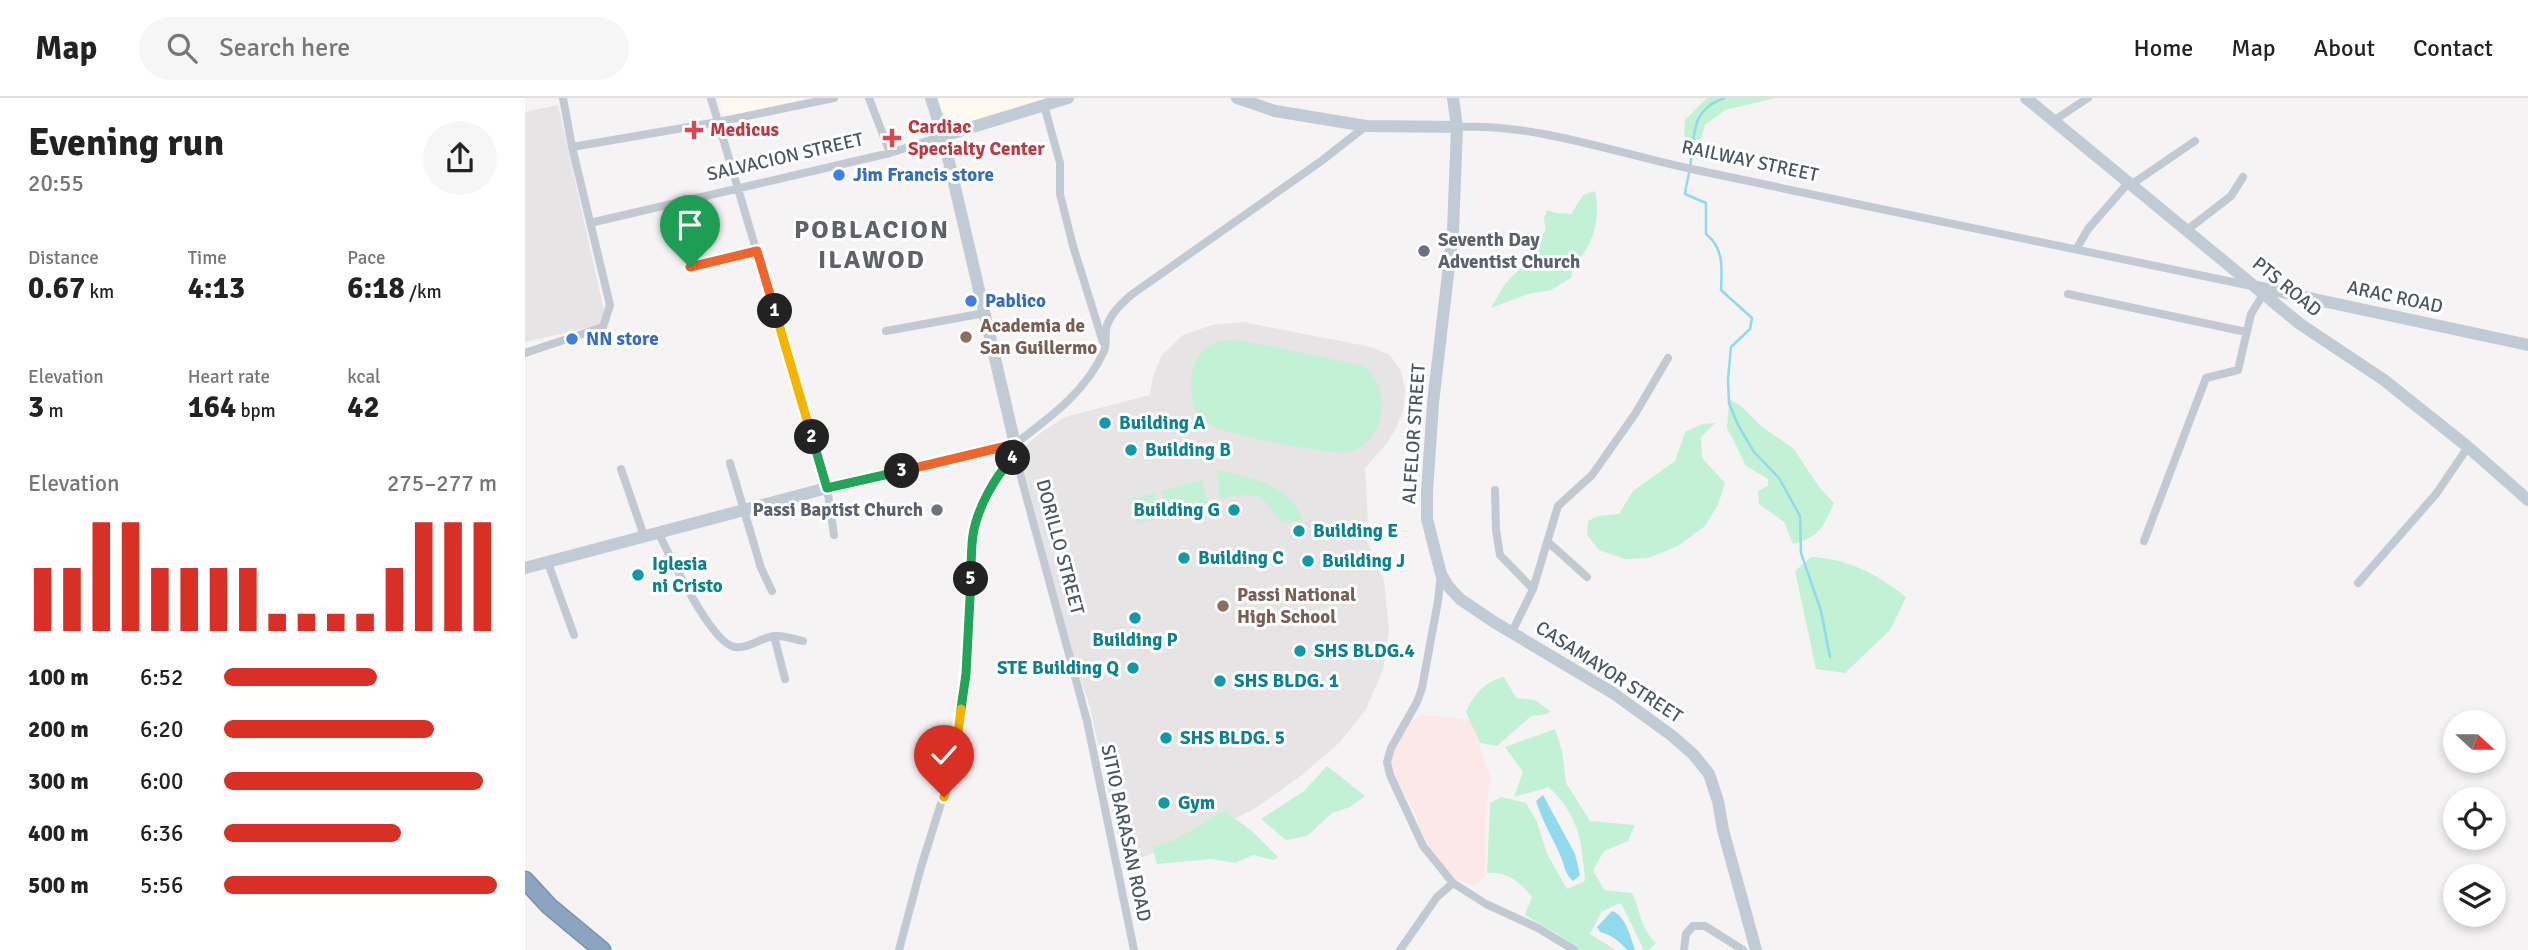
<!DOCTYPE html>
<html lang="en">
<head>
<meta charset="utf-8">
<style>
	body { margin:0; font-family:Signika,sans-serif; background:#f6f6f6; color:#222; height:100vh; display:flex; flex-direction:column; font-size:26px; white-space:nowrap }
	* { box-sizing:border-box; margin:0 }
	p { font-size:23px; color:#767676 }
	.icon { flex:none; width:38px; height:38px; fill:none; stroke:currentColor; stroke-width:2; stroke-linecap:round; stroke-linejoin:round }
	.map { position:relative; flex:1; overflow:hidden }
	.sheet { display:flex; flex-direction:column; background:#fff; width:525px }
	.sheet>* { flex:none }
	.needle { width:46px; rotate:111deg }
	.fabs { position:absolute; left:1918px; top:612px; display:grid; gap:14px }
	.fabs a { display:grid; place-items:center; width:63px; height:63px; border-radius:50%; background:#fff; box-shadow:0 4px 10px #0003; font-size:35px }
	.pin { position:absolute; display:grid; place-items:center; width:60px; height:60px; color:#fff; margin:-72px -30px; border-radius:50% 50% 50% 0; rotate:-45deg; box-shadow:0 0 7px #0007 }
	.pin .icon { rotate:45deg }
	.km { position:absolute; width:35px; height:35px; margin:-18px; border-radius:50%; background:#222; color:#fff; font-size:19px; line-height:35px; text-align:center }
	.round { display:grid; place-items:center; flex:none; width:74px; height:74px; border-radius:37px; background:#f6f6f6 }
	.summary { display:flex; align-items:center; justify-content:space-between; height:119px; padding:0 28px }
	h1 { font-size:38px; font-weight:700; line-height:52px }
	.stats { display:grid; grid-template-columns:repeat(3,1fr); gap:10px; height:119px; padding:7px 28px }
	.stats div { display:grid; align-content:center }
	.stats b { font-size:30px; font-weight:700 }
	.stats small { font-size:19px; font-weight:400 }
	.stats p { font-size:19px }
	.chart { height:196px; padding:14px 28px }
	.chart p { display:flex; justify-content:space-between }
	.chart svg { width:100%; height:126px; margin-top:7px; stroke:#d93025; stroke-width:6 }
	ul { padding:0 28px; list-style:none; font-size:23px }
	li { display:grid; grid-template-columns:112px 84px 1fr; align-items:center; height:52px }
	li i { height:18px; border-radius:9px; background:#d93025 }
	header { display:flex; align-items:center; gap:42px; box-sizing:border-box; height:98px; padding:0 35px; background:#fff; border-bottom:2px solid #e0e0e0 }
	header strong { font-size:33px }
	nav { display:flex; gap:38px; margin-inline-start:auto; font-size:24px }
	.search { width:490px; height:63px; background:#f6f6f6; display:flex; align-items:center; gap:18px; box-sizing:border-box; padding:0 24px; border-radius:38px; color:#767676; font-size:26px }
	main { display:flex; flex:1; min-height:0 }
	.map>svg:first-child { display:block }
</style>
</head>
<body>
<header>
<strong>Map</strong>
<div class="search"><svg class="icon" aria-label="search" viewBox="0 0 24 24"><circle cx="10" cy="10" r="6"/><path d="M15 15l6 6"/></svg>Search here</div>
<nav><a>Home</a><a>Map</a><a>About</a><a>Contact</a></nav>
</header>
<main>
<section class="sheet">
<div class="summary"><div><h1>Evening run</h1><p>20:55</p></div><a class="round"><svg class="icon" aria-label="share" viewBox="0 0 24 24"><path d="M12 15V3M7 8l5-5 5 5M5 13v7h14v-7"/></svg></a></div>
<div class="stats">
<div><p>Distance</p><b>0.67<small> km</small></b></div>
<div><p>Time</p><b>4:13</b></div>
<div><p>Pace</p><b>6:18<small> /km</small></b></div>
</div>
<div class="stats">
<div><p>Elevation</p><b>3<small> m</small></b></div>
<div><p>Heart rate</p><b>164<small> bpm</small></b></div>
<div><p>kcal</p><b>42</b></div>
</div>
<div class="chart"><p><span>Elevation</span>275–277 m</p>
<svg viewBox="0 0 160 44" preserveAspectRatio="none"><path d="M5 44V22M15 44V22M25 44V6M35 44V6M45 44V22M55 44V22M65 44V22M75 44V22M85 44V38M95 44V38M105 44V38M115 44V38M125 44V22M135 44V6M145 44V6M155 44V6"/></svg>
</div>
<ul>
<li><b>100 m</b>6:52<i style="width:56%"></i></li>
<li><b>200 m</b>6:20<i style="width:77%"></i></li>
<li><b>300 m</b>6:00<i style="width:95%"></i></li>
<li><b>400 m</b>6:36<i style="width:65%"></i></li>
<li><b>500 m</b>5:56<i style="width:100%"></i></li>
</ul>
</section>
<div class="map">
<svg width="2003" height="852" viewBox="0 0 2003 852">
	<rect width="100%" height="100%" fill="#f5f3f3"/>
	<path fill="#fdf9ef" d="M194,0H280L200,19Z
		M413,0H532L422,32Z"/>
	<path fill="#e6e4e5" d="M33,7L80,217L74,227L0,244V14Z
		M718,224L846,249L865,257L876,273L880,292L878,313L871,330L862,345L840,370L843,423L835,427L859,483L864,533L858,572L840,613L814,645L777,677L729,711L679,736L599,766L565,609L545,549L494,353L517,334L540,319L625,297L628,278L637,257L658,237L687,227Z"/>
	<path fill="#fce8e6" d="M897,617L946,622L965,679L961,716L960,778L948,788L930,780L899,742L891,717L868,674L866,662L870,651L885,623Z"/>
	<path fill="#c3f1d5" d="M1182,0H1250L1200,12L1180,27L1174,47L1158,52L1160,22Z
		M1070,93C1075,115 1071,136 1059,155C1053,164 1047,167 1046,180L1026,192L1003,196L966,210L980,186L1005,160L1010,148L1021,132L1019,120L1022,112L1031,115L1046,116L1058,97Z
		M702,242L720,243L839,268C855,283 860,299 855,321C851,337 841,350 824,354C810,358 701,336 687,328C659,312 658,263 687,246C691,244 698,243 702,242Z
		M1204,301L1216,308L1237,329L1268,350L1294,389L1309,405C1298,429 1295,439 1268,446L1259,424L1234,406L1233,393L1243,388V381L1221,368L1209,343L1202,330Z
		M1190,325L1176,339L1177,360L1200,385L1193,407L1180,428L1153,448L1123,460L1100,461L1074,452L1062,437L1063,423L1073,418L1094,416L1108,393L1150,363L1160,334L1177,326Z
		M693,372C724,379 767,387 778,422L758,425L736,399L716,397L694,401Z
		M677,382L684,408L642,419L637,393Z
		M629,395L635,420L612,426L605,402Z
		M1286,459C1324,461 1352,476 1381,499L1366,531L1320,575L1291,571L1270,473Z
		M979,579L991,600L1010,602L1025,613L1022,616L1006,618L972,648L955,645L941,614C948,596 961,583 979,579Z
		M1030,631L1037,653L1041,685L1065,723L1110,727L1103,743L1079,753L1068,772L1079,792L1107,795C1116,813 1115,831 1131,845L1124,852H1119L1096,805L1077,813L1065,836L1091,852H1053L1031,835L1000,817L1007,799C995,784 982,773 962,775L965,705L977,699L1001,705L1012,724L1022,756L1042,791L1060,783C1057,743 1054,718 1024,689L989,699L998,674L980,649Z
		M802,668L840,698L825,709L807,715L782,738L761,742L736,721L779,693Z
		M699,713L727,733L753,759L749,762L728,757L710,765L686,761L632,766L627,749L648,743Z"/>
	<path fill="#90daee" d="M1018,697L1050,756L1055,777L1048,783C1040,776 1040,769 1036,759C1028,740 1017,723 1011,703Z
		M1087,813C1101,818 1105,838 1110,852H1102C1094,843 1087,837 1075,834L1072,829Z"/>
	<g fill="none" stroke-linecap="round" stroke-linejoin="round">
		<path stroke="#90daee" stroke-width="2.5" d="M1200,0C1164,11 1170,40 1165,69C1164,78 1161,87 1160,96L1181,105V136C1199,150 1197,170 1196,192L1227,220L1225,231L1206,249L1203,281L1204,305L1213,327L1229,354L1254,380L1275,418L1276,455L1296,513L1305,559"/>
		<defs>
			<path id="highway" d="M0,782L24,808L77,852"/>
		</defs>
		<use href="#highway" stroke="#7690ad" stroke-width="19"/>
		<path stroke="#c1cad2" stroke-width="8" d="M186,0L302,390L309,437
			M344,0L365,55
			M519,7L535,65V96L548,148L578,244
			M1528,23L1563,0
			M932,29C1012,25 1093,56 1171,72C1356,112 1541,148 1727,188
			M47,49L193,24L309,0
			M1607,86L1670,43
			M65,125L365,55L418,38
			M1662,132L1706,98L1718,79
			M1552,150L1563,131L1604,84
			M165,169L232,153
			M1543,196L1721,234
			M361,233L460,215
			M0,255L78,229L85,207L47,49L38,0
			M205,365L236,470L247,493
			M96,371L119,438
			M970,392L971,432L975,457L1008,491
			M133,434C144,456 186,546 210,549C225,551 237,538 251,538C260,537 270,542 278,543
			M1619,443L1681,280L1713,272L1726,216L1739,195
			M1023,444L1062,479
			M23,465L49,537
			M916,476L913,503L897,590L892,604L866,650L862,664L865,677L898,748L928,785L961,806L1013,830L1049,852
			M1833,485L1911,396L1943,349
			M987,534L1008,491L1033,408L1067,377L1110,316L1143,260
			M249,538L260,581
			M374,852L396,769L430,661L441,576L449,433L459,405L480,368L491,357
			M609,852L562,623L492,364L490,346C524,320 561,294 579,253C582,246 580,238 581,231C584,217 596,206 606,197L795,64L841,28
			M875,852L912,799L928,785
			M1159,852L1161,836L1168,828H1180L1218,852"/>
		<path stroke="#c1cbd6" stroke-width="12" d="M712,0L750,13L841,28L932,29
			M928,0L932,29L928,133L908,305L902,394V421L916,476L923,488L935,501L969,524L1088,595L1146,637L1168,656L1184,676L1193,703L1198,732L1231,852
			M1501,0L1775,226L1859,282L1943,349L2003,402
			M418,38L543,0
			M1733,189L2003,247
			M0,470L302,390L490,346L418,38L406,0"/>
		<use href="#highway" stroke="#8ba5c1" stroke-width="16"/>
	</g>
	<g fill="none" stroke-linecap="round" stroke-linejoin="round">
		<defs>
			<path id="split-1" d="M165,169L232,153L250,213"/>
			<path id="split-2" d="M250,213L287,339"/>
			<path id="split-3" d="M287,339L302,390L377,373"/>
			<path id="split-4" d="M377,373L490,346L491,357L488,360"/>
			<path id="split-5" d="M446,481C446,466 446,451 448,437C452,411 470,378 488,360"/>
			<path id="split-6" d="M436,611L441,576L446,481"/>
			<path id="split-7" d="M419,699L430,661L436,611"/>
		</defs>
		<use href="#split-1" stroke="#fff" stroke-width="14"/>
		<use href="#split-2" stroke="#fff" stroke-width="14"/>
		<use href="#split-3" stroke="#fff" stroke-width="14"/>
		<use href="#split-4" stroke="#fff" stroke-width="14"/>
		<use href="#split-5" stroke="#fff" stroke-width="14"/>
		<use href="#split-6" stroke="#fff" stroke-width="14"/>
		<use href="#split-7" stroke="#fff" stroke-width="14"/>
		<use href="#split-1" stroke="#f0652b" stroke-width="9"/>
		<use href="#split-2" stroke="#f5b400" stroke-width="9"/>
		<use href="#split-3" stroke="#22a559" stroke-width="9"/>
		<use href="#split-4" stroke="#f0652b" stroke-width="9"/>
		<use href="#split-5" stroke="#22a559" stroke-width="9"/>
		<use href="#split-6" stroke="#22a559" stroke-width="9"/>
		<use href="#split-7" stroke="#f5b400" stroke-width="9"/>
	</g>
	<g fill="#e0444e" stroke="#fff" stroke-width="2.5">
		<path d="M165.5 21.5h7v7h7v7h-7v7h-7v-7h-7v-7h7z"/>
		<path d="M363.5 29.5h7v7h7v7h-7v7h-7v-7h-7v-7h7z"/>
	</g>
	<g fill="#3f7fe0" stroke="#fff" stroke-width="2.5">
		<circle cx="314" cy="77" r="7"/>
		<circle cx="446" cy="203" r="7"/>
		<circle cx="47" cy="241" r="7"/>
	</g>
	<g fill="#6b7280" stroke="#fff" stroke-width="2.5">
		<circle cx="899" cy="153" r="7"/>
		<circle cx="412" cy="412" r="7"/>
	</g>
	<g fill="#8d6e63" stroke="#fff" stroke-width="2.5">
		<circle cx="441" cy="239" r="7"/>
		<circle cx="698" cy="508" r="7"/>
	</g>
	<g fill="#0f9aa8" stroke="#fff" stroke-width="2.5">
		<circle cx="580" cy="325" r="7"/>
		<circle cx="606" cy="352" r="7"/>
		<circle cx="709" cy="412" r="7"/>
		<circle cx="774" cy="433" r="7"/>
		<circle cx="659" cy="460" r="7"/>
		<circle cx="783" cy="463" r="7"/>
		<circle cx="113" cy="477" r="7"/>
		<circle cx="610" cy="520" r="7"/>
		<circle cx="775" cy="553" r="7"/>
		<circle cx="608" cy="570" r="7"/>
		<circle cx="695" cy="583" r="7"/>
		<circle cx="641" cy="640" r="7"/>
		<circle cx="639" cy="705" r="7"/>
	</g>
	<g text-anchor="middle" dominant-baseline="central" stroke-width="6" stroke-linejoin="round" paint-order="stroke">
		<g font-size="19" font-weight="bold" fill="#be3a42" stroke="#fff" text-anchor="start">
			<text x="383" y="29">Cardiac<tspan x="383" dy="22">Specialty Center</tspan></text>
			<text x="185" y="32">Medicus</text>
		</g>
		<g font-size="19" fill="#4a5661" stroke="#fff">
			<text transform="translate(260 59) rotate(-13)">SALVACION STREET</text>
			<text transform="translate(1225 63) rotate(12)">RAILWAY STREET</text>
			<text transform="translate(1762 189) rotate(39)">PTS ROAD</text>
			<text transform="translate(1870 199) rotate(12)">ARAC ROAD</text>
			<text transform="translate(889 336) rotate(-86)">ALFELOR STREET</text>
			<text transform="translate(535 449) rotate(75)">DORILLO STREET</text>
			<text transform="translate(1084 574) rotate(33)">CASAMAYOR STREET</text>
			<text transform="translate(601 735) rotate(78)">SITIO BARASAN ROAD</text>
		</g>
		<g font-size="19" font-weight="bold" fill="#366cbe" stroke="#fff" text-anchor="start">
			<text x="328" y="77">Jim Francis store</text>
			<text x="460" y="203">Pablico</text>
			<text x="61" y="241">NN store</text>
		</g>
		<g font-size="19" font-weight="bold" fill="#5b616d" stroke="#fff" text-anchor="start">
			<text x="913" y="142">Seventh Day<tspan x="913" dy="22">Adventist Church</tspan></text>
			<text x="398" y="412" text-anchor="end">Passi Baptist Church</text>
		</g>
		<g font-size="19" font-weight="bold" fill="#785e54" stroke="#fff" text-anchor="start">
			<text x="455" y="228">Academia de<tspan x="455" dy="22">San Guillermo</tspan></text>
			<text x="712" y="497">Passi National<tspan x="712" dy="22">High School</tspan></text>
		</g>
		<g font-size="19" font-weight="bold" fill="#0d838f" stroke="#fff" text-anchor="start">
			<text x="594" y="325">Building A</text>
			<text x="620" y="352">Building B</text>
			<text x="695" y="412" text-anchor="end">Building G</text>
			<text x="788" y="433">Building E</text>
			<text x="673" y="460">Building C</text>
			<text x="797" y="463">Building J</text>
			<text x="127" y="466">Iglesia<tspan x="127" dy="22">ni Cristo</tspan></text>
			<text x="610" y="542" text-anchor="middle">Building P</text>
			<text x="789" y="553">SHS BLDG.4</text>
			<text x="594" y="570" text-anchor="end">STE Building Q</text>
			<text x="709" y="583">SHS BLDG. 1</text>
			<text x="655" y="640">SHS BLDG. 5</text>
			<text x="653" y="705">Gym</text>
		</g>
		<g font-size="26" font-weight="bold" letter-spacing="2" fill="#5f6368" stroke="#fff">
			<text x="347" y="132">POBLACION<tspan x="347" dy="30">ILAWOD</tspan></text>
		</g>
	</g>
</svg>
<div class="fabs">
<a><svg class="needle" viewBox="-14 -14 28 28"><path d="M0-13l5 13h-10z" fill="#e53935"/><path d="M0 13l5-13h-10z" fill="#767676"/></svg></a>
<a><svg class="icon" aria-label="locate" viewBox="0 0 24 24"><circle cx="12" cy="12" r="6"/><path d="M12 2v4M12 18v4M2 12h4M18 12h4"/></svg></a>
<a><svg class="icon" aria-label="layers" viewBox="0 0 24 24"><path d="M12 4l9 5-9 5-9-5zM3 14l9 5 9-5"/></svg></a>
</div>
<div class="pin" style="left:165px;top:169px;background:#1e9e55"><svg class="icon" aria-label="arrive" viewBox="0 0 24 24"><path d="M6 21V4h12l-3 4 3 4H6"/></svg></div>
<div class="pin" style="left:419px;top:699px;background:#d93025"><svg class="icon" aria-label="check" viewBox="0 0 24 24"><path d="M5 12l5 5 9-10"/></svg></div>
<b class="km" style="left:250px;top:213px">1</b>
<b class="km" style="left:287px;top:339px">2</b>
<b class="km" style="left:377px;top:373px">3</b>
<b class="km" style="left:488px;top:360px">4</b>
<b class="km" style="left:446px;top:481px">5</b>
</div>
</main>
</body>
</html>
